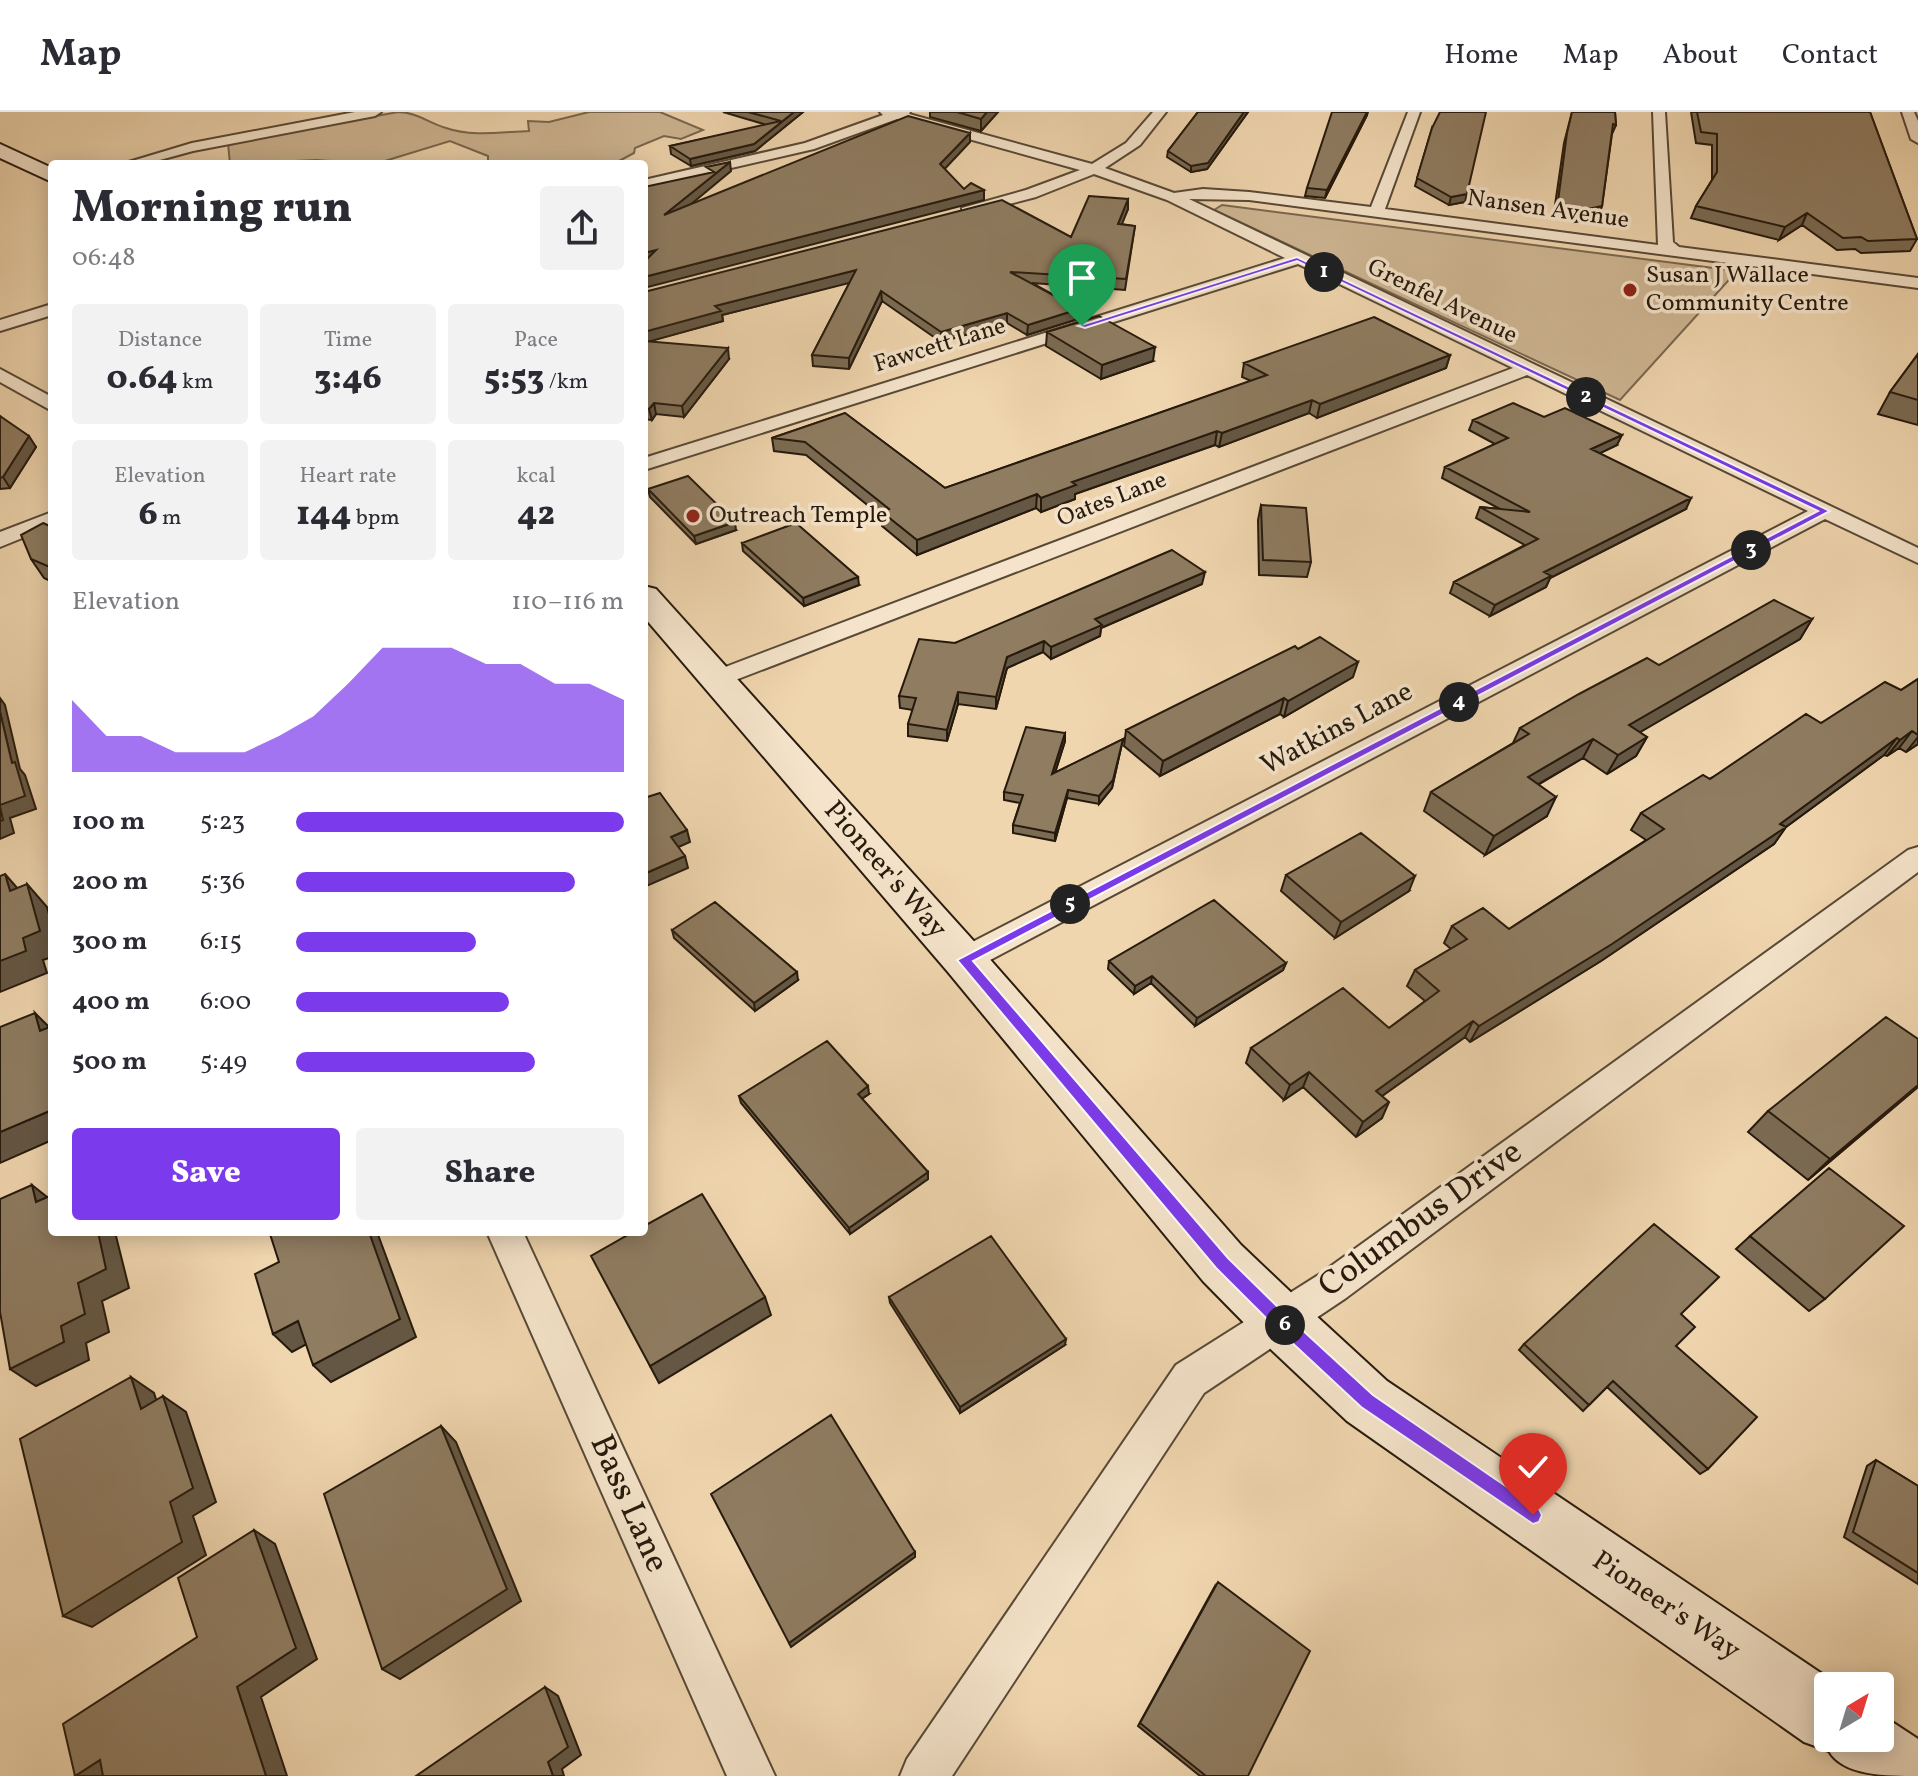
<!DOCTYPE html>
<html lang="en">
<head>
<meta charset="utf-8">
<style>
	body { margin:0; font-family:Vollkorn,serif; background:#f2f2f3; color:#2b2b33; height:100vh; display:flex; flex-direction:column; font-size:30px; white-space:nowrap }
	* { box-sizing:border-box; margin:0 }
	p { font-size:26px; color:#7c7c81 }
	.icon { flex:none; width:44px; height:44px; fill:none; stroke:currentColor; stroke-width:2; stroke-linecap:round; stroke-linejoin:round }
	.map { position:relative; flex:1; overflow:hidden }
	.sheet { position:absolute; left:48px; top:48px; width:600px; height:1076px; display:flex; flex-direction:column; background:#fff; border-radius:8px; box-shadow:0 4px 20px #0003 }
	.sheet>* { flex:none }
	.needle { width:52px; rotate:38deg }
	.tools { position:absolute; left:1814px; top:1560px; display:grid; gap:16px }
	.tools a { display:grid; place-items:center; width:80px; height:80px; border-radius:8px; background:#fff; box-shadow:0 4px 20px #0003; font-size:40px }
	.pin { position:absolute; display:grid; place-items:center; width:68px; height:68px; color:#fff; margin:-82px -34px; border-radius:50% 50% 50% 0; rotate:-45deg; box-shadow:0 0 8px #0007 }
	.pin .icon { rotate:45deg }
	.km { position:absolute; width:40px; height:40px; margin:-20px; border-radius:50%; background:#222; color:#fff; font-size:22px; line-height:40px; text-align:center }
	.round { display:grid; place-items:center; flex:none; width:84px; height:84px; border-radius:8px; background:#f2f2f3 }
	.head { display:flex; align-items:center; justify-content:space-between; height:136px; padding:0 24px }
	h1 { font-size:44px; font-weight:800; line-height:60px }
	.figures { display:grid; grid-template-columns:repeat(3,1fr); gap:12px; height:136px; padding:8px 24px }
	.figures div { display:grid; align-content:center; border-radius:8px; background:#f2f2f3; text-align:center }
	.figures b { font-size:34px; font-weight:800 }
	.figures small { font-size:22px; font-weight:400 }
	.figures p { font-size:22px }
	.chart { height:224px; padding:16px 24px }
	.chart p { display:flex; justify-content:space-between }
	.chart svg { width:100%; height:144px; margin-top:8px; fill:#7c3aed; opacity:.7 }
	.cta { display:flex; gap:16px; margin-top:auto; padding:16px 24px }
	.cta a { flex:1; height:92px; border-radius:8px; background:#7c3aed; color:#fff; font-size:32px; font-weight:800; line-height:92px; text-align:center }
	.cta a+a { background:#f2f2f3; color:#2b2b33 }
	ul { padding:0 24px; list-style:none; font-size:26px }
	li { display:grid; grid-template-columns:128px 96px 1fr; align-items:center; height:60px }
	li i { height:20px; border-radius:10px; background:#7c3aed }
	header { display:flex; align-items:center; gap:48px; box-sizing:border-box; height:112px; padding:0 40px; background:#fff; border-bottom:2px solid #e1e1e2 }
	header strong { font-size:38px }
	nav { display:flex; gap:44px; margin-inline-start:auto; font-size:28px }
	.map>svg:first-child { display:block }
</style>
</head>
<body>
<header>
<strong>Map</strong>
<nav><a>Home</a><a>Map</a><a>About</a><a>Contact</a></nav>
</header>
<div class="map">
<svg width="1918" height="1664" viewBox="0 0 1918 1664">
	<rect width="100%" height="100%" fill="#f0d6af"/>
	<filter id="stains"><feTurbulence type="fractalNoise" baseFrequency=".0025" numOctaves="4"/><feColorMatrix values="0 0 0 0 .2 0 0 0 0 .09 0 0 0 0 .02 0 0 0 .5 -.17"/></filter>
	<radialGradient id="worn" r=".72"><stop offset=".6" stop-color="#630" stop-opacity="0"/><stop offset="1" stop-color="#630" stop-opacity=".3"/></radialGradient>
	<path fill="#ceb693" stroke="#7a6850" stroke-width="2" d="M398,0C416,0 429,11 446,16C472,25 501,20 529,19L528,9L549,10L589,0H660L703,18L681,27L664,24L635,36L634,41L619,49L623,52H488V44L450,29L375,52L316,48L230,52L228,31Z
		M1222,93L1737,159L1620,288L1214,98Z"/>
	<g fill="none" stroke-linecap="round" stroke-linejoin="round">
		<defs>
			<path id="minor" d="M355,0H381L375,4L193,39L145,52H122L192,31Z
				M880,0H910L909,2L1092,52L1126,31L1153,0H1166L1140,33L1105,56L1174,81L1203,77L1249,80L1371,95L1408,0H1420L1385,97L1658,133L1653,0H1665L1673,130L1679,135L1918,166V176L1249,88L1189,87L1918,436V451L1825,407L975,856L964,860L953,856L949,848L953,840L1808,399L1527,263L725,572H707L704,567L707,562L1513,256L1298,152L644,358V346L1285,146L1167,88L1094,62L1036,85L967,103L962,102V96L1026,78L1080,58L897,7L814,37L644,76V68L805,31L883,3Z
				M1902,0H1914L1918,9V31L1911,27Z
				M52,192V203L0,219V208Z
				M0,257L52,285V299L0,270Z
				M52,400V414L0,435V420Z
				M1918,735V760L1346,1186L1204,1281L952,1664H900L907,1647L1176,1253L1320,1162L1908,738Z
				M487,1120H523L775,1664H727Z"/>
			<path id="secondary" d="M0,32L52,56V70L0,46Z
				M644,474L656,477L980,836L1241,1133L1300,1189L1387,1269L1840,1574H1828V1626H1880V1602L1918,1627V1664C1887,1664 1843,1664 1829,1639L1804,1630L1347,1309L1260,1227L1203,1169L948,860L644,505Z"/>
		</defs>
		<use href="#minor" stroke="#584936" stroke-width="4"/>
		<use href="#secondary" stroke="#261a0d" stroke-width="4"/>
		<use href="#minor" fill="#f5e4cb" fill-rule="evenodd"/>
		<use href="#secondary" fill="#f5e4cb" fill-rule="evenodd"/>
	</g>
	<path fill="#7b6b53" stroke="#261a0d" stroke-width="2" d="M723,0H803L755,39L691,54L671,42L670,34L767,13Z
		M930,0H998L981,19L930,5Z
		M1198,0H1248L1207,57L1191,60L1167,45L1168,39Z
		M1572,0H1615L1616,13L1612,22L1602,94L1598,105L1575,110L1554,100L1564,31Z
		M1691,0H1870L1917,127L1910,139L1861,141L1855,137L1837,138L1802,113L1779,128L1691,106L1696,94L1712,68V33L1696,31Z
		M1367,3L1325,86L1305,84L1307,76Z
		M1432,16L1465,90L1449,93L1415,74Z
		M1128,87V97L1121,112L1135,114L1125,178L1032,171L1079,197L1078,207L1027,223L1007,211L941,230L882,189L849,257L813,254L812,243L850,170L722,203L723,209L649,229L729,247L684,305L656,302L652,308L644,307V180L1071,125Z
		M1047,220L1153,249L1101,267L1046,234Z
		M1918,242V313L1878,302L1890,280Z
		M1450,243L1446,256L1317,306L1309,301L1219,335L1215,333L1075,382V387L1041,400L1036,396L917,443L882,414V405L806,343L774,339L772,326L845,301L945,376L1251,269L1242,265L1244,251Z
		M0,304L36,335L10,376L0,377Z
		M1544,305L1617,333L1600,341L1686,397L1550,466L1546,475L1490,504L1450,481L1454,470L1525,433L1476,406L1480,395L1500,397L1442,366L1445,355L1495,332L1469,318L1473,308Z
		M648,377L736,418L696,432L650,385Z
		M1261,393L1311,450L1307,465L1259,463L1258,408Z
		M52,415V470L44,466L31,447Z
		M742,431L859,473L804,494L743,439Z
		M1202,472L1101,516L1100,524L1051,547L1043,540L1007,556L996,597L958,592L947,629L908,624V612L913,598L900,596L899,584L955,531Z
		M1812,507L1800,527L1639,620L1647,625L1636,644L1607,662L1583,646L1538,673L1547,704L1485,743L1424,699L1431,680L1513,631L1520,616L1659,553Z
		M1353,565L1284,605L1280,602L1160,664L1124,634L1126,618Z
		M1918,567V632L1906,640L1899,636L1887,644L1884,643L1786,715L1774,732L1601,849L1470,930L1465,925L1382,984V1006L1356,1025L1303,975L1284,988L1246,951L1251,936L1389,916L1425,889L1407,874L1415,858L1451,837L1444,831L1452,814L1509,817L1646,728L1631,718L1641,701L1821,611L1901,578Z
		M1065,621V629L1055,661L1123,627L1112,676L1099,692L1067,686L1055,729L1013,721V713L1020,691L1004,688V680Z
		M1286,763L1409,779L1335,826L1281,779Z
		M672,818L798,868L755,899L674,826Z
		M1109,849L1286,851L1283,858L1195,914L1151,871L1134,882L1108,857Z
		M1918,975L1808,1068L1748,1020L1768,999Z
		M869,982L862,987L928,1060V1067L850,1122L741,991L739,984Z
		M1750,1124L1825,1187L1809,1199L1736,1137Z
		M889,1185L1065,1233L960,1301L890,1191Z
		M1524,1232L1676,1234L1708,1357L1700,1362L1607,1275L1583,1299L1519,1238Z
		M1876,1348L1918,1374V1472L1844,1425L1867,1354Z
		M1215,1474L1248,1664H1200L1138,1614Z"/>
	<path fill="#645744" stroke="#261a0d" stroke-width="2" d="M794,0H803L755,39L691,54L690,47L754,32Z
		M987,0H998L981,19V7Z
		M1244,0H1248L1207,57L1191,60V54Z
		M1367,0H1368L1367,3L1325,86L1327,78Z
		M970,21V30L940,62V52Z
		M730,50L731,59L666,113L664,103Z
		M984,78V88L644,176V165Z
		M1467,82L1465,90L1449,93L1451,85Z
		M1128,87V97L1118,122V112Z
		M1602,94L1598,105L1575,110L1579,99Z
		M1807,101L1802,113L1779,128L1785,115Z
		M656,138L644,151V141Z
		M856,158L857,169L722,203L723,209L644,231V220L715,194Z
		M881,179L882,189L849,257V246Z
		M1079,197L1078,207L1027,223L1028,213Z
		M1007,201V211L941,230V220Z
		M1155,235L1153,249L1101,267L1102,253Z
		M728,236L729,247L684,305L682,294Z
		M1450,243L1446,256L1317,306L1320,292Z
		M1312,288L1309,301L1219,335L1222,321Z
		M654,291L656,302L652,308L649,297Z
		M1217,319L1215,333L1075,382V387L1041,400V386L1072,370Z
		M1622,323L1617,333L1586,348L1591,337Z
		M29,324L36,335L10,376L3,365Z
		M1037,382L1036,396L917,443V428Z
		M1691,386L1686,397L1550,466L1546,475L1490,504L1495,493L1544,460Z
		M735,410L736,418L696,432L694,424Z
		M1205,460L1202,472L1101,516L1100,524L1051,547V535L1095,507Z
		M858,465L859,473L804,494L803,486Z
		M1812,507L1800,527L1618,633L1629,613Z
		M1044,529L1043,540L1007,556L996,597V585L1007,545Z
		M1358,550L1353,565L1284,605L1288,589Z
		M958,580V592L947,629V618Z
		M0,586L5,593L20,657L25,663L36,697L10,706L14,721L0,727V693L12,651L0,600Z
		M1284,586L1280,602L1160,664L1163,649Z
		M1912,619L1899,636L1887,644L1900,628Z
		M1065,621V629L1052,670V662Z
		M1647,625L1636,644L1607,662L1618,643Z
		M1918,625V632L1906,640Z
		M1897,626L1884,643L1786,715L1774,732L1601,849L1470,930L1479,914L1780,712Z
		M1123,627L1112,676L1099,692V684Z
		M1593,627L1583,646L1518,684L1528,665Z
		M1068,678L1067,686L1055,729V721Z
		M1556,685L1547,704L1485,743L1494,724Z
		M687,718L690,730L674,737L671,725Z
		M685,744L688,756L644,775V762Z
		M5,762L25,785L10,779Z
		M1415,764L1409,779L1335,826L1341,810Z
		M27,772L47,795L52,813V845L43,848L47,861L0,880V849L23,826Z
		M1286,851L1283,858L1195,914L1197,906Z
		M797,860L798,868L755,899L754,891Z
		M1152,864L1151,871L1134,882L1135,874Z
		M35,901L52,918L40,919Z
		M1473,909L1465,925L1368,994L1376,979Z
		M1309,960L1303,975L1284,988L1290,973Z
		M1918,973V975L1808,1068L1830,1047Z
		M868,974L869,982L858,989V982Z
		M1389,990L1382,1006L1356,1025L1363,1010Z
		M52,998V1028L0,1051V1020Z
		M928,1060V1067L850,1122L849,1116Z
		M32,1073L52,1089L36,1090Z
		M98,1120H115L129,1176L102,1189L109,1220L86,1231L89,1248L36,1274L10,1257L78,1171Z
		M369,1120H377L416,1225L331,1270L313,1253Z
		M765,1185L771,1203L659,1271L650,1254Z
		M298,1209L316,1227L292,1240L273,1222Z
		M1066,1227L1065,1233L960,1301V1295Z
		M131,1265L154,1281L164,1313L141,1297Z
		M163,1284L186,1300L216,1390L193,1404L206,1443L92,1515L63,1504L170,1390Z
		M441,1314L456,1330L521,1489L400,1567L382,1557Z
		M254,1418L275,1432L317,1547L261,1585L287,1664H266L237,1575Z
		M915,1440V1445L791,1535L789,1531Z
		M545,1575L558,1584L581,1643L562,1657L564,1664H553L548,1650Z
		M100,1648L115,1664H75Z"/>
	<path fill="#8f7c61" stroke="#261a0d" stroke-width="2" d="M748,0H794L754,32L690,47L670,34L781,9Z
		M957,0H987L981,7Z
		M1198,0H1244L1208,51L1191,54L1168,39Z
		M1332,0H1367L1327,78L1307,76Z
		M1440,0H1486L1467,82L1451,85L1417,66L1432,16Z
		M1572,0H1615L1616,13L1613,12L1602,94L1579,99L1558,89L1567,21Z
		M1697,0H1870L1917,127L1868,129L1861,125L1843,126L1807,101L1785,115L1696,94L1717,60V22L1701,20Z
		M908,4L970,21L940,52L964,77L971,71L984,78L644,165V150L656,138L644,141V75L714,60L706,55L730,50L664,103Z
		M1089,84L1128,87L1118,112L1135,114L1126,167L1010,160L1079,197L1028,213L1007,201L941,220L881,179L849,246L812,243L856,158L715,194L721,199L644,220V180L1002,88L1071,125Z
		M1099,204L1155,235L1102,253L1047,220Z
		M1374,205L1450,243L1320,292L1312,288L1222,321L1217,319L1072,370L1076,373L1041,386L1037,382L917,428L882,400L889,397L805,330L772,326L845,301L945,376L1267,263L1244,251Z
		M644,229L728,236L682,294L654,291L649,297L644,296Z
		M1918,242V288L1890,280Z
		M1513,291L1544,305L1565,296L1622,323L1591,337L1691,386L1544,460L1551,464L1495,493L1454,470L1538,427L1480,395L1530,400L1445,355L1508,326L1473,308Z
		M0,304L29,324L3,365L0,366Z
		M688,364L735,410L694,424L648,377Z
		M1261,393L1306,396L1311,450L1263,448Z
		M43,411L52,415V456L31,447L21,423Z
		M796,411L858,465L803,486L742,431Z
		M1172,438L1205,460L1095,507L1102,513L1051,535L1044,529L1007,545L996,585L958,580L947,618L908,612L916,586L899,584L919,527L955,531Z
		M1774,488L1812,507L1629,613L1647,625L1618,643L1593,627L1528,665L1556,685L1494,724L1431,680L1529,622L1520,616L1579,582L1647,546L1659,553Z
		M1320,525L1358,550L1288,589L1284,586L1163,649L1126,618L1295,534L1298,537Z
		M1918,567V623L1912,619L1900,628L1897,626L1780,712L1786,715L1612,832L1479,914L1473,909L1376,979L1389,990L1363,1010L1309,960L1290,973L1251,936L1343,876L1389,916L1439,879L1415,858L1467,827L1452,814L1483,796L1509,817L1664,717L1641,701L1703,663L1710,667L1806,602L1821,611L1885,570L1901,578Z
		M0,600L12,651L15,650L25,684L0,693Z
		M1026,615L1065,621L1052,662L1123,627L1113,668L1099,684L1068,678L1055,721L1013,713L1023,683L1004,680Z
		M660,681L687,718L671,725L685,744L644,762V686Z
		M0,695L3,708L0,709Z
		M1361,721L1415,764L1341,810L1286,763Z
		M5,762L10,779L27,772L40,819L23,826L26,839L0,849V764Z
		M1214,788L1286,851L1197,906L1152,864L1135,874L1109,849Z
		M715,790L797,860L754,891L672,818Z
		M35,901L40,919L52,914V998L0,1020V915Z
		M1886,905L1918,927V973L1830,1047L1768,999Z
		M827,929L868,974L858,982L928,1060L849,1116L739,984Z
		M1829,1056L1904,1114L1825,1187L1750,1124Z
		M32,1073L36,1090L52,1083V1120H98L106,1157L78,1171L85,1202L61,1214L64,1230L10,1257L0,1200V1087Z
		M702,1082L765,1185L650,1254L591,1144L633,1120H644V1114Z
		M1654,1112L1719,1165L1681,1202L1695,1215L1676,1234L1757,1305L1708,1357L1613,1269L1589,1293L1524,1232Z
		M275,1120H369L400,1207L313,1253L298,1209L273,1222L255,1162L279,1150L270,1122Z
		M991,1124L1066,1227L960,1295L889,1185Z
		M131,1265L141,1297L163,1284L193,1376L170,1390L182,1430L63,1504L20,1327Z
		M831,1303L915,1440L789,1531L711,1382Z
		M441,1314L507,1477L382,1557L324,1382Z
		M1876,1348L1918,1374V1461L1853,1420Z
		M254,1418L296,1536L237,1575L266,1664H103L100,1648L75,1664L63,1612L197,1525L178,1466Z
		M1218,1470L1310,1539L1248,1664H1206L1140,1611Z
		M545,1575L568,1635L548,1650L553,1664H416Z"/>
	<path fill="#7c3aed" stroke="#fff" stroke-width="2" d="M1297,145L1830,399L973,849L1228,1146L1286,1203L1373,1283L1539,1397L1542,1403L1539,1410L1533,1412L1361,1295L1274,1214L1216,1156L957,848L1818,399L1297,149L1085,216L1078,214Z"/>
	<g fill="#8f2418" stroke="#f5e4cb" stroke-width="3">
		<circle cx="1630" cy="178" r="8"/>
		<circle cx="693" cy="404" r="8"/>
	</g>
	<g text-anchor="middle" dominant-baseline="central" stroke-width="7" stroke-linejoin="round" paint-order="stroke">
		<g font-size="24" fill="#261a0d" stroke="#f5e4cb">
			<text transform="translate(1548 98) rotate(8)">Nansen Avenue</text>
			<text transform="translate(1442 190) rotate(26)">Grenfel Avenue</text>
			<text transform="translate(940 234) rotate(-17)">Fawcett Lane</text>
			<text transform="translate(1112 388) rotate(-21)">Oates Lane</text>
		</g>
		<g font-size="24" fill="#261a0d" stroke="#f5e4cb" text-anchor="start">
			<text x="1646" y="164">Susan J Wallace<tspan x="1646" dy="28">Community Centre</tspan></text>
			<text x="709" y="404">Outreach Temple</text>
		</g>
		<g font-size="28" fill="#261a0d" stroke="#f5e4cb">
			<text transform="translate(1337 617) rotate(-28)">Watkins Lane</text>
			<text transform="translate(885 758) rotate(49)">Pioneer's Way</text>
			<text transform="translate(1666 1494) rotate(34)">Pioneer's Way</text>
		</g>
		<g font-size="34" fill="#261a0d" stroke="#f5e4cb">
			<text transform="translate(1421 1108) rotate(-36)">Columbus Drive</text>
			<text transform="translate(628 1392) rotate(66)">Bass Lane</text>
		</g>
	</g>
	<rect width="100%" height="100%" filter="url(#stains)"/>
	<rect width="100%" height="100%" fill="url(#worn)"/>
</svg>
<div class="tools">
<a><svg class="needle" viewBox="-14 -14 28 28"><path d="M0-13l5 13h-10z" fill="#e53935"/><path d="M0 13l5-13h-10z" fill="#7c7c81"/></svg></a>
</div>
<div class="pin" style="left:1082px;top:214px;background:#1e9e55"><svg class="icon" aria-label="arrive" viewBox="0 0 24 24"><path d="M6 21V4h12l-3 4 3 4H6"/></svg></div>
<div class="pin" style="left:1533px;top:1403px;background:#d93025"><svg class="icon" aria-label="check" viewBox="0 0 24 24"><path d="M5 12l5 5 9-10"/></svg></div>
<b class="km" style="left:1324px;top:160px">1</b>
<b class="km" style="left:1586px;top:285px">2</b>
<b class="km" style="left:1751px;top:438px">3</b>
<b class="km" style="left:1459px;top:590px">4</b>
<b class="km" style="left:1070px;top:792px">5</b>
<b class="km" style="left:1285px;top:1213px">6</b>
<section class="sheet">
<div class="head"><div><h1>Morning run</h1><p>06:48</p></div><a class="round"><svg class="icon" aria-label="share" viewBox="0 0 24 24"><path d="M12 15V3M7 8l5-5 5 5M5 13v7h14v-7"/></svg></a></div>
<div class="figures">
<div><p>Distance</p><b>0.64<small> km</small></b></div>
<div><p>Time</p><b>3:46</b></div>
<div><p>Pace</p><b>5:53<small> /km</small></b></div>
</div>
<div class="figures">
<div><p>Elevation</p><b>6<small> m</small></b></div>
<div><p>Heart rate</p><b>144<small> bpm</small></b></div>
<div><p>kcal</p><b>42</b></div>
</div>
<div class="chart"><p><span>Elevation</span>110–116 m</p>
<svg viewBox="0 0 160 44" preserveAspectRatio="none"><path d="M0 44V22L10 33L20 33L30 38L40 38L50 38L60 33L70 27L80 17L90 6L100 6L110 6L120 11L130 11L140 17L150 17L160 22V44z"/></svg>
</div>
<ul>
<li><b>100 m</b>5:23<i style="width:100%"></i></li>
<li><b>200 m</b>5:36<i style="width:85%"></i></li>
<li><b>300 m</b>6:15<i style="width:55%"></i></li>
<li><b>400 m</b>6:00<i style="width:65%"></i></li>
<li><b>500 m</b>5:49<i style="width:73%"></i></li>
</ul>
<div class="cta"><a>Save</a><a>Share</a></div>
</section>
</div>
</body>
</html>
